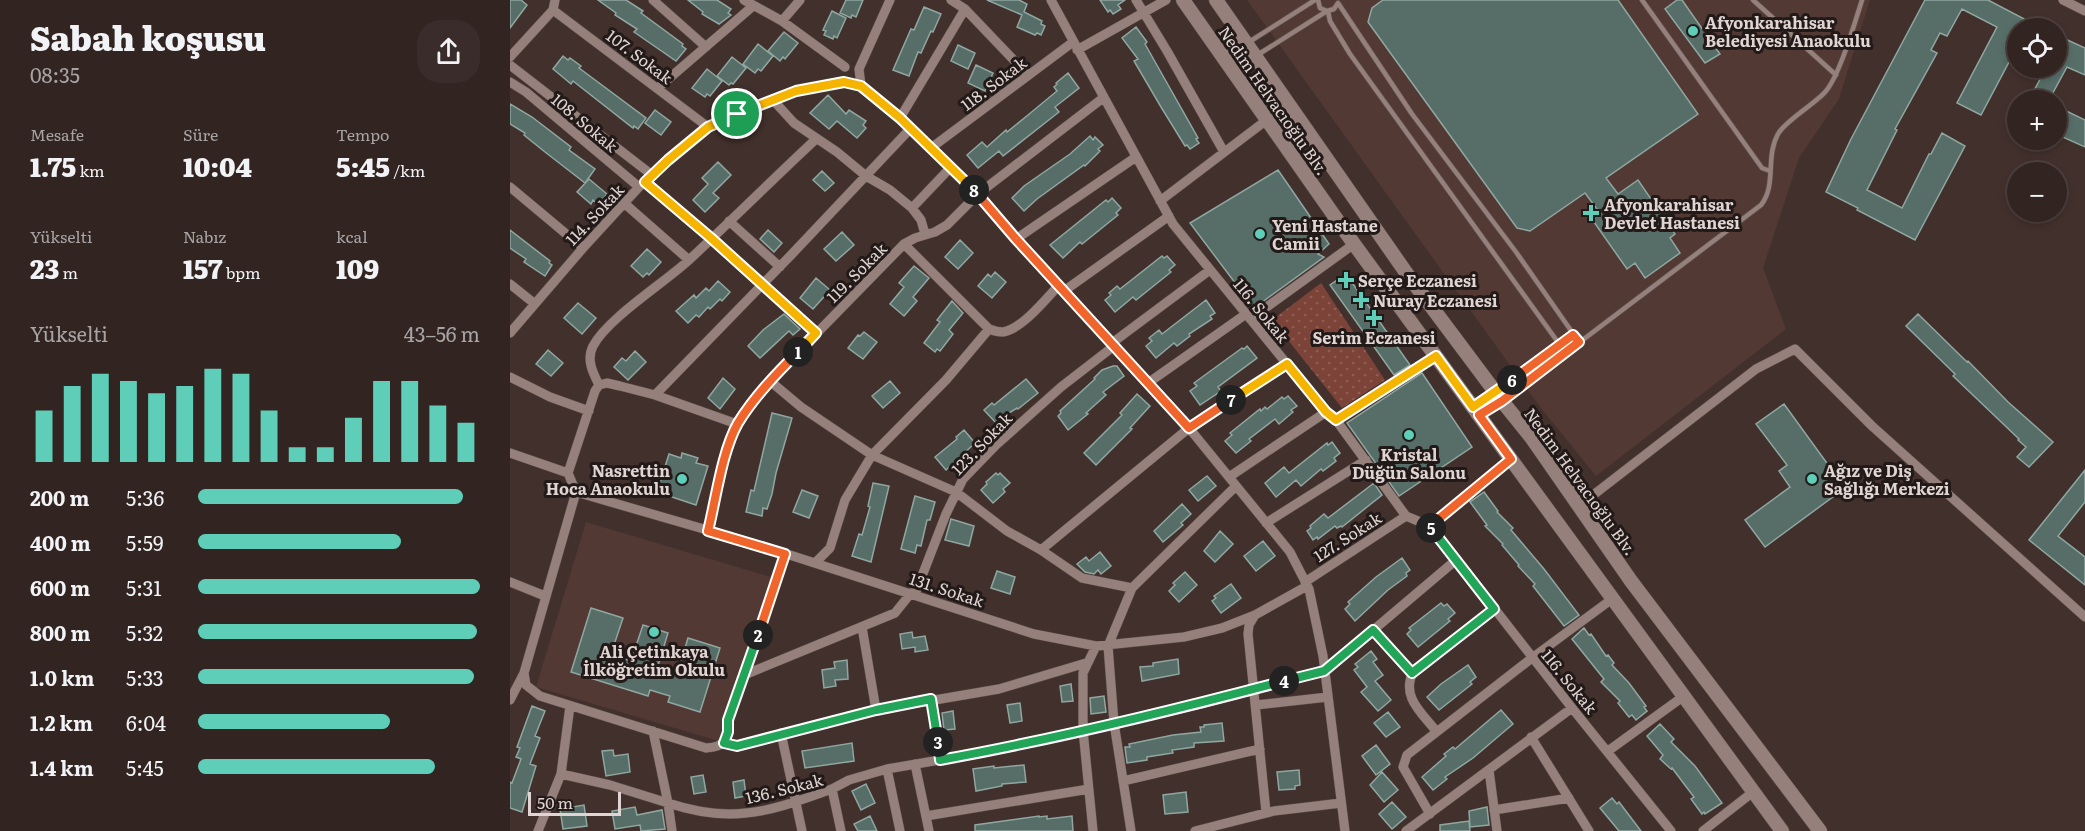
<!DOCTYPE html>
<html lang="tr">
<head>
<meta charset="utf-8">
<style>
	body { margin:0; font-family:Literata,serif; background:#3a2c2a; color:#f1f3f6; height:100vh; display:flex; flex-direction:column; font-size:22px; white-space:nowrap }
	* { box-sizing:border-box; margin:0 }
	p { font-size:20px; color:#a8a4a5 }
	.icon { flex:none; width:33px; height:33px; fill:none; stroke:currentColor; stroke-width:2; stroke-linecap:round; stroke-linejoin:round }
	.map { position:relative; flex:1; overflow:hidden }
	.sheet { display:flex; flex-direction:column; background:#322421; width:510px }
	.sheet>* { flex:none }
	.fabs { position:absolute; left:1497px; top:18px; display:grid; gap:12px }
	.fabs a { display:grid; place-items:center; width:60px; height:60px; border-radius:50%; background:#322421; box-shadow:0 3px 9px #0003,0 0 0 2px #4d413f; font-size:30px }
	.scale { position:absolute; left:18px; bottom:15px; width:93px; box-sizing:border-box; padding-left:6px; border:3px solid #e1d5d3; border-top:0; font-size:16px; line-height:21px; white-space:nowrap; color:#e1d5d3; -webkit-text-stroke:4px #221a18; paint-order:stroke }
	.pin { position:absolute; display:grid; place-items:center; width:51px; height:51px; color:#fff; margin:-26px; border:3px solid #fff; border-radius:50%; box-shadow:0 2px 6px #0007 }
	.km { position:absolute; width:30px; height:30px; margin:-15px; border-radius:50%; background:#222; color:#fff; font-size:16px; line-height:30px; text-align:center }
	.round { display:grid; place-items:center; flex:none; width:63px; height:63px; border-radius:24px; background:#3a2c2a }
	.overview { display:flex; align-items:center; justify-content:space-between; height:102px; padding:0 30px }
	h1 { font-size:33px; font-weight:800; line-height:45px }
	.figures { display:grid; grid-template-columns:repeat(3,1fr); gap:9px; height:102px; padding:6px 30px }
	.figures div { display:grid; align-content:center }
	.figures b { font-size:26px; font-weight:800 }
	.figures small { font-size:16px; font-weight:400 }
	.figures p { font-size:16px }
	.chart { height:168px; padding:12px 30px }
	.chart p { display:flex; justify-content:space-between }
	.chart svg { width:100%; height:108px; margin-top:6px; stroke:#5eceb8; stroke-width:6 }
	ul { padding:0 30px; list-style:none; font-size:20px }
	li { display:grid; grid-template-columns:96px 72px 1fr; align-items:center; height:45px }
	li i { height:15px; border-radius:8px; background:#5eceb8 }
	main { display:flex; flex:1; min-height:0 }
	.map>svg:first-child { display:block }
</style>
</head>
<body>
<main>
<section class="sheet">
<div class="overview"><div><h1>Sabah koşusu</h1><p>08:35</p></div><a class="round"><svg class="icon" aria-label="share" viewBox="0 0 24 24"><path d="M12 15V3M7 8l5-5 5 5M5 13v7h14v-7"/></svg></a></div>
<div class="figures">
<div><p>Mesafe</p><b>1.75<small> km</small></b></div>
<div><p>Süre</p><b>10:04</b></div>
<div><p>Tempo</p><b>5:45<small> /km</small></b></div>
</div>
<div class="figures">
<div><p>Yükselti</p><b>23<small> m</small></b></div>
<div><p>Nabız</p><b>157<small> bpm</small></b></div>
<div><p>kcal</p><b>109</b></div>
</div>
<div class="chart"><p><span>Yükselti</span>43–56 m</p>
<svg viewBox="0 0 160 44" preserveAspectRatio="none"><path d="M5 44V23M15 44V13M25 44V8M35 44V11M45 44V16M55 44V13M65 44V6M75 44V8M85 44V23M95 44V38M105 44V38M115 44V26M125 44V11M135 44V11M145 44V21M155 44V28"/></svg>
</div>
<ul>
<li><b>200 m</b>5:36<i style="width:94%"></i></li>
<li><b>400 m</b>5:59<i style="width:72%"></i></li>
<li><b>600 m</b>5:31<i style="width:100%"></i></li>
<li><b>800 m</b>5:32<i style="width:99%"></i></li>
<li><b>1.0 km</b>5:33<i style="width:98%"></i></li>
<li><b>1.2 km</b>6:04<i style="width:68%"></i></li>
<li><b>1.4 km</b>5:45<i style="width:84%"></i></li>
</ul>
</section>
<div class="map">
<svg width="1575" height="831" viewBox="0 0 1575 831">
	<defs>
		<pattern id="green-dots" width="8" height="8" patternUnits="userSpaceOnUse" patternTransform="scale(1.5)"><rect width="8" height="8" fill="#7c4338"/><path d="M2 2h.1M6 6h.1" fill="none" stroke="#8e5d54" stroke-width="1.8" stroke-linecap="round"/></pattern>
	</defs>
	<rect width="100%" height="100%" fill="#42302c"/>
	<path fill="#523934" d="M737,0H1360L1329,99L1289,158L1253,268L1276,329L1086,476L1030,407Z
		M76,522L261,577L212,742L26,687Z"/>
	<path fill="url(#green-dots)" d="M811,283L875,380L832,408L762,320Z"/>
	<path fill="#576d67" stroke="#90a7a1" stroke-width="1.5" d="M0,0H11L17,5L0,28Z
		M88,0H116L133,11L131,13L173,44L172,46L176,49L166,61L124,32L127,29L105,15L106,13Z
		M178,0H207L221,9L218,13L221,15L209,24L192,14L193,12Z
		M336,0H353L346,17L342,15L341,18L330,13Z
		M477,0H509L517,4L514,12L532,21L531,24L535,26L531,35L527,33L525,35L507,27L512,15Z
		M590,0H615L608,5L611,9L603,14L600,10L598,12Z
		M873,0H1108L1188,114L1096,178L1108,194L1128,180L1165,234L1160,238L1170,253L1135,278L1125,263L1117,269L1079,215L1087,209L1075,193L1020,231L1007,228L858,22L862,8Z
		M1167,0H1172L1210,54L1195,63L1155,9Z
		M1415,0H1478L1520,22L1516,28H1508V45L1471,115L1447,103L1487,27L1452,9L1437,36L1430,33L1421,50L1427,53L1385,129L1387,130L1357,190L1392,208L1419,154H1421L1432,133L1455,146L1405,240L1347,210L1348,208L1316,192L1341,139Z
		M414,7L431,14L423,32L421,31L411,53L408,52L399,76L383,70L401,29L404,30Z
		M322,11L336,18L327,38L324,36L323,39L314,35L316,31L313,30Z
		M626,27L637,42L635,44L688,138L686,139L689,143L680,149L677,145L675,146L651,107L624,61L628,59L612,38Z
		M274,32L288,43L275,59L273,57L270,61L258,51Z
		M1551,37L1575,48V75L1557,67L1539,100H1519L1536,68H1546V45Z
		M248,44L263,56L251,71L248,69L245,73L233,64Z
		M448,45L465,53L458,69L441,61Z
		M53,56L58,60L60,58L71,66L69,68L136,118L128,129L124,126L123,128L63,81L61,84L43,69Z
		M222,57L236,68L223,84L221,83L219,85L207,76Z
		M466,65L483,73L475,91L458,83Z
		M197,69L212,81L200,96L197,94L195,97L182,88Z
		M558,73L569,88L545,107L549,112L493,156L489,151L468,168L457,155L472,142L477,147L496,130L497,132L518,115L547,91L544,87L547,84L546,83Z
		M318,95L336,114L339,110L356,121L353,125L356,128L347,138L327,121L319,129L300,113Z
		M0,104L22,117L61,147L59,150L85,169L75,183L35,152L14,135L15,133L0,124Z
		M1546,106L1575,120V147L1546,134Z
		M145,110L161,122L151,135L135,123Z
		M580,136L583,140L585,137L593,145L588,149L590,151L575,166L574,165L527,199L514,211L502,198L514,186L560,154Z
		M208,162L221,175L203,193L209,198L195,212L183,200L198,184L192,178Z
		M768,170L819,244L808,254L814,257L744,308L680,223Z
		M312,171L324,183L315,191L303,180Z
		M79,179L97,194L88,205L83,200L81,204L67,192Z
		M602,198L611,208L606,213L608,215L572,244L570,242L553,258L540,245L596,200L598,202Z
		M0,230L40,261L39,263L42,265L35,276L14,262L16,259L0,248Z
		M258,230L272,243L264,252L250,239Z
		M332,232L344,245L326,261L314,249Z
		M450,240L463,253L448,269L435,257Z
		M137,249L151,262L139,275L137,273L133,277L121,266Z
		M652,256L654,258L657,256L665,265L659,270L661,272L626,300L623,297L605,312L595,300L601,295L599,293L607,286L610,289Z
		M404,266L419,278L403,297L407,301L394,316L380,304L394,287L389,283Z
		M485,272L496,282L482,298L468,286L478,274L481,277Z
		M836,274L900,365L884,375L820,285Z
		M306,278L320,290L303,309L290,298Z
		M208,281L220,292L212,301L210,299L200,309L198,307L189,317L186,315L178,323L166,311L184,295L186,298L196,288L199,291Z
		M696,300L705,313L700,316L702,319L679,334L680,336L667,346L664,343L646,358L636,346L642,341L639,338L649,330L652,334Z
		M442,301L453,313L439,330L443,334L430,351L427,349L425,352L414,343L430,322L427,320Z
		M68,303L86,318L72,334L54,318Z
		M274,314L290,329L283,335L279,331L250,358L238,346L253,330Z
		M1408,314L1457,362L1458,361L1498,402L1543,442L1519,467L1507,457L1516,447L1508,440L1509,439L1443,376L1445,374L1396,326Z
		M354,332L367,342L353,359L338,348L348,335L350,336Z
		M737,346L747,358L708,387L711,391L690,405L680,391L687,386L684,383L732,348L734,349Z
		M38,350L53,363L41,376L26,364Z
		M125,351L136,362L118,380L104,367L112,358L116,361Z
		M603,366H607L614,376L593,392L596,395L576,413L578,414L558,430L548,416L551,413L550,411L585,379L584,378L592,370Z
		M912,373L962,447L889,496L837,423Z
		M213,378L225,389L210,409L198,398Z
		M516,379L528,393L508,409L507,408L494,416L486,423L474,410L482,403L484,405Z
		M380,381L390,393L373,408L362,396Z
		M627,394L640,406L620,428L622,429L586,465L574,453L612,415L610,413Z
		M778,396L787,406L781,410L783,412L769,424L765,419L739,439L741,441L726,453L715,441L722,435L720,433L750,409L751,411L755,407L757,409L772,397L774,399Z
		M1274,404L1335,488L1255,547L1235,520L1280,487L1269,471L1277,465L1246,424Z
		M262,413L282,418L266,473L262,494L257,509L253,508L252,516L236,512L241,490L244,491Z
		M454,430L465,443L436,470L425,457L447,439L446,437Z
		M822,442L830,453L824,458L826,461L813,471L811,469L791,486L786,480L766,497L755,483L774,467L779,473L817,443L818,445Z
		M172,453L188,458L186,463L198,466L186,505L147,492L159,454L171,458Z
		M1575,470V502L1548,536L1575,557V585L1519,540Z
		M486,473L488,475L490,473L500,483L493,489L495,492L483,503L471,490L477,484L476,482Z
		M697,476L706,486L688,501L679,490Z
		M363,483L379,486L361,562L342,556L349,534L352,535L360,507L358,506Z
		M864,483L872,495L832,527L831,526L827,528L825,526L808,539L807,537L803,540L797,531L801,528L800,526L814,514L818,518Z
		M292,490L308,496L299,518L283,512Z
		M974,492L988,511L987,512L1003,528L1001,530L1034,569L1069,615L1054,626L1023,586L1025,584L1008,566L1009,565L992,545L993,544L975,526L977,525L960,502Z
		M405,496L425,502L420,520H417L411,546L407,545L405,553L391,549Z
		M672,504L681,514L671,523L673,525L653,542L644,531Z
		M441,519L464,526L459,546L435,540Z
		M710,531L723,544L705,562L694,551Z
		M753,541L765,556L746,571L734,556Z
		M590,552L601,566L591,574L588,570L584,574L575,572L567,564L576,557L579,561Z
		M892,558L900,570L896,573L897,576L878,590L845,621L835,609L840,604L838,602L866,577Z
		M487,571L505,577L500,594L481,588Z
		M675,572L687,585L669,602L659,591L665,585L663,583Z
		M721,584L731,598L711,613L702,601L706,598L704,596Z
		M931,603L934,606L937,604L945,613L938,619L940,621L908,647L897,634L901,630L899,628Z
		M81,608L113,618L101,654L121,661L133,625L158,633L147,669L167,675L178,638L210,648L190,712L158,702L160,696L140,690L138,696L61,672Z
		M1074,628L1079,635L1081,634L1096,656L1098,655L1104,663L1102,665L1119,683L1136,706L1134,707L1137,711L1126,720L1122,715L1119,717L1108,703L1110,701L1091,682L1094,679L1062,639Z
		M402,632L403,638L415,636L418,650L405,652V647L392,649L390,634Z
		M861,651L867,659L863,662L873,675L865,681L881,700L868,711L851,692L857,687L844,670L848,667L845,664Z
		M668,659L669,674L632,681L630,667L643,666V663Z
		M337,660L338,679L325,680L326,686L314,688L312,670L325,668L324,662Z
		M958,665L966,677L960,682L962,684L929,710L917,697L931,684Z
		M561,684L563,701L552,702L550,686Z
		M594,696L596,712L581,714L580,698Z
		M510,703L512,721L500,723L497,705Z
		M22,706L35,711L25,736L30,738L20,764L26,766L12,812L0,808V782L2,783L11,759L6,757L10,748L7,747Z
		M991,710L1003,724L963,758L935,777L937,779L923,790L912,777L936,756L934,754L943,747L945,749Z
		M443,711L445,729L434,730L432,713Z
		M878,712L890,727L876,737L864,723Z
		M712,723L714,741L684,743V747L662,750L663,753L637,757V760L617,763L615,747H620L619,744L663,735L691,732L690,727H694V725Z
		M1150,724L1164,739L1161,742L1185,766L1212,803L1195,814L1194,812L1192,814L1181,799L1184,797L1162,768L1161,769L1150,759L1153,755L1137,736Z
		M342,743L344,761L295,768L292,751Z
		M866,745L880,764L866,775L852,756Z
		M103,750L104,756L118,754L120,772L96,776L92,751Z
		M514,765L516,782L492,784V786L466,791L463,769L484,766V768Z
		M789,770L790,785L785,786V789L769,790L767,772Z
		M872,772L888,790L874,802L860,785Z
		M193,775L196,792L184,794L181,777Z
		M234,780L236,796L225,798L223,782Z
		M356,784L365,803L351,810L342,791Z
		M676,792L678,812L655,814L653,795Z
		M1102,798L1107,804L1109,802L1131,831H1109L1090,808Z
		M882,802L896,817L882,829L869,814Z
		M74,805L77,826L53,829L50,809Z
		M125,807L127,815L152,810L155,829L131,831L130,825L105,829L102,811Z
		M977,807L979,825L960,827L959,811Z
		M360,816L367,831H348L344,824Z
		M529,816V817L537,816V819L562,816L563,831H465V825Z
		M959,821L960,831H930V825Z"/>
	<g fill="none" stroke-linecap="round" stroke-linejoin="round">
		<defs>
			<path id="service" d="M808,0L810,8L817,11L824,9L828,3
				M1132,0L1252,168L1260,171
				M1243,0L1326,75
				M828,3L902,114L1006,252L1069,342
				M818,11L820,21L840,54L1055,352
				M739,42L805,0
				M749,54L817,11
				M965,406L1063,335
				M971,414L992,401L1251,205C1267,185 1255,157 1268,134C1275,121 1305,104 1316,91C1330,74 1345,22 1352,0"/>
			<path id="minor" d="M143,0L196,47
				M234,0L272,21L335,67
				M441,0L455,9L518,75
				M541,0L663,224L816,412L826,420L896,516L920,526L1062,708L1161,831
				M626,0L657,51L714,152
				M1553,0L1575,11
				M43,10L198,127
				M272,21L290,0
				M567,50L656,0
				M0,57L43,10L45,0
				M0,65L142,175
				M0,82L16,92L129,187
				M351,86L349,69L380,0
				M148,88L243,6
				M263,100L284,123L327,152L356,176L380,190L402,208L411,220L415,234
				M390,118L455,9
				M421,148L563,42
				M135,182L201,238L306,334
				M0,187L73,248
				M650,201L758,119
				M114,203L179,260
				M402,208L441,167
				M219,221L270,267
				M506,239L626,157
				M394,244L479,329C484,331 488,332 493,332C512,329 536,299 549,285
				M0,284L25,304
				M554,291L659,216
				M740,319L844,244
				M0,333L73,248L129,187L158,160L198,127L227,114L286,91L334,82L351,86L390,118L468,194L506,239L679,428L780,552L799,589L813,656L835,831
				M602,343L700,270
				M0,377L40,397L79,411
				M260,381L291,407L362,455L446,492L497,531L531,550L572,578L622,588
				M638,383L736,314
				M89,385C83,373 76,360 83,346C98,318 154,283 179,260C222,220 263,179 306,139
				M145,395L283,253L401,128
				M826,420L926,356
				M227,424L145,395L110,386L97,383L89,385L85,391L58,473L66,492L14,673L16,685L30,696L196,748C216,747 218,739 218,720L275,553
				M0,453L58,473
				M719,477L816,412
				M66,492L249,545L524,634L586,646L674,637L712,628L745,615L797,586
				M1069,506L1246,369L1285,349L1362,426L1575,617
				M756,523L856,460
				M920,526L1001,459
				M198,531L215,458L227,424L260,381L394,244L405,238L425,232L437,225L468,194L593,98
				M531,550L679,428L777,364
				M305,563L320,548L335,500L362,455L436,380L479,329
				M0,582L35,596
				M795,582L896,516
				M405,594L436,514L453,479L485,446L551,387L604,346
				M745,615L739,625L738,634L756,812
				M352,627L366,710
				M863,630L902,673
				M234,675L385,613L401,593
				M421,699L430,760
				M0,700L14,673
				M746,705L818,697
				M143,731L158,803C182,811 210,816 236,813C263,811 296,798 322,789L331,831
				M926,731C911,712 890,696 904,670L984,609
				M271,733L292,831
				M1021,737L1079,831
				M214,743L227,745L366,710L489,689L576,663
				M1098,751L1174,696
				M405,764L419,831
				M377,769L390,831
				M979,770L987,831
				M51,774L100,785L158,803L162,831
				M613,781L750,749
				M322,789L339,780L377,769L482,751L695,703L815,671L946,560
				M984,810L1059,798
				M920,814L893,767L897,755L1022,658L1102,599
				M416,816L579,789
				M28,831L51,774L60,706
				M583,831L573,730V673L586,646
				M621,831L604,723L598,646L622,588L726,486
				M685,831L764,811L831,803
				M896,831L1062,708
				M1193,831L1243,792"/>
			<path id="secondary" d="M673,0L844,244L1272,831
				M706,0L897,274L992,401L1021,437L1121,581L1310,831
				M714,57L746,56"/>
		</defs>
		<use href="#service" stroke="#5c4c49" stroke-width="6"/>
		<use href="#minor" stroke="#5c4c49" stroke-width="10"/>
		<use href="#secondary" stroke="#5c4c49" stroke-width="15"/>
		<use href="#service" stroke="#95807b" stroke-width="4.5"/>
		<use href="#minor" stroke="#95807b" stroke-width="9"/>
		<use href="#secondary" stroke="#95807b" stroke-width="14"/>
	</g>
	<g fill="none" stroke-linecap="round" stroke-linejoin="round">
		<defs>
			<path id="split-1" d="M227,114L198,127L158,160L135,182L201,238L306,333L288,352"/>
			<path id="split-2" d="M248,635L275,554L198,531C206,499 212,451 228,423C244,397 266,374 288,352"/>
			<path id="split-3" d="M248,635L218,720V732L214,743L227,746L366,710L421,699L428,742"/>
			<path id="split-4" d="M428,742L430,760C546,739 661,711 774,681"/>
			<path id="split-5" d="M774,681L814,671L863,630L902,673L984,609L921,528"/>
			<path id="split-6" d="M921,528L920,526L1001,459L969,415L992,401L1069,342L1063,335L1002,380"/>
			<path id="split-7" d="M721,400L777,364L816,412L826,420L926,356L963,407L1002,380"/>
			<path id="split-8" d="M464,190L506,239L679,428L721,400"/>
			<path id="split-9" d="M227,114L286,91L334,82L351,86L390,118L464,190"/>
		</defs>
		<use href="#split-1" stroke="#fff" stroke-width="12"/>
		<use href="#split-2" stroke="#fff" stroke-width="12"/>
		<use href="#split-3" stroke="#fff" stroke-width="12"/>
		<use href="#split-4" stroke="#fff" stroke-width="12"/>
		<use href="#split-5" stroke="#fff" stroke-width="12"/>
		<use href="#split-6" stroke="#fff" stroke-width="12"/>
		<use href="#split-7" stroke="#fff" stroke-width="12"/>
		<use href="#split-8" stroke="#fff" stroke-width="12"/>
		<use href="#split-9" stroke="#fff" stroke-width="12"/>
		<use href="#split-1" stroke="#f5b400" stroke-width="8"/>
		<use href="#split-2" stroke="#f0652b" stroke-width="8"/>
		<use href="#split-3" stroke="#22a559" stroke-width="8"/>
		<use href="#split-4" stroke="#22a559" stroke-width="8"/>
		<use href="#split-5" stroke="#22a559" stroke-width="8"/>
		<use href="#split-6" stroke="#f0652b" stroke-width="8"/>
		<use href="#split-7" stroke="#f5b400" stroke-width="8"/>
		<use href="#split-8" stroke="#f0652b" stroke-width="8"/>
		<use href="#split-9" stroke="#f5b400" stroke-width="8"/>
	</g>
	<g fill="#5eceb8" stroke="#221a18" stroke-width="2">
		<circle cx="1183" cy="31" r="6"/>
		<path d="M1078 204h6v6h6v6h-6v6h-6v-6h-6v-6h6z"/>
		<circle cx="750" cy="234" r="6"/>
		<path d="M833 271h6v6h6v6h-6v6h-6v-6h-6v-6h6z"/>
		<path d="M848 291h6v6h6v6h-6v6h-6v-6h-6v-6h6z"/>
		<path d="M861 309h6v6h6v6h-6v6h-6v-6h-6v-6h6z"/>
		<circle cx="899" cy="435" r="6"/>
		<circle cx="172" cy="479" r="6"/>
		<circle cx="1302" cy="479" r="6"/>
		<circle cx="144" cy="632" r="6"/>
	</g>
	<g text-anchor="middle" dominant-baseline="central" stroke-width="6" stroke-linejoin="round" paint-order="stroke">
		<g font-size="16" font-weight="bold" fill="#e1d5d3" stroke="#221a18" text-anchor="start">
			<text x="1195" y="22">Afyonkarahisar<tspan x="1195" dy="18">Belediyesi Anaokulu</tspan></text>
			<text x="1094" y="204">Afyonkarahisar<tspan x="1094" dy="18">Devlet Hastanesi</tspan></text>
			<text x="762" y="225">Yeni Hastane<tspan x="762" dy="18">Camii</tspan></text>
			<text x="848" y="280">Serçe Eczanesi</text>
			<text x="863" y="300">Nuray Eczanesi</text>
			<text x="864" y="337" text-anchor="middle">Serim Eczanesi</text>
			<text x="899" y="454" text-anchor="middle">Kristal<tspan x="899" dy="18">Düğün Salonu</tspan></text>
			<text x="160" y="470" text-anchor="end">Nasrettin<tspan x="160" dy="18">Hoca Anaokulu</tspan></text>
			<text x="1314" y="470">Ağız ve Diş<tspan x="1314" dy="18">Sağlığı Merkezi</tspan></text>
			<text x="144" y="651" text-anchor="middle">Ali Çetinkaya<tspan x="144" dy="18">İlköğretim Okulu</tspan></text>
		</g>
		<g font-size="16" fill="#e1d5d3" stroke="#221a18">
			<text transform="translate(130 56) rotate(37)">107. Sokak</text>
			<text transform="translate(483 83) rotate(-37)">118. Sokak</text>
			<text transform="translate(764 100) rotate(55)">Nedim Helvacıoğlu Blv.</text>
			<text transform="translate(75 122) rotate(40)">108. Sokak</text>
			<text transform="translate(84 214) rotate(-47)">114. Sokak</text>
			<text transform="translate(346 272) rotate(-45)">119. Sokak</text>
			<text transform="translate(752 310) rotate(51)">116. Sokak</text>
			<text transform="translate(471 443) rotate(-46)">123. Sokak</text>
			<text transform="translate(1071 481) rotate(54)">Nedim Helvacıoğlu Blv.</text>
			<text transform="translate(837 536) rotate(-33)">127. Sokak</text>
			<text transform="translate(437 589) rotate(18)">131. Sokak</text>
			<text transform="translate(1060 681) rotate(51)">116. Sokak</text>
			<text transform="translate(274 788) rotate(-14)">136. Sokak</text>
		</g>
	</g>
</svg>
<div class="fabs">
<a><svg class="icon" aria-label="locate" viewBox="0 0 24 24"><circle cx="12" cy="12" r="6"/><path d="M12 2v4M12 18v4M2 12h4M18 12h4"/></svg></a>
<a>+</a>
<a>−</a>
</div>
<div class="scale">50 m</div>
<div class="pin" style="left:227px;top:114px;background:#1e9e55"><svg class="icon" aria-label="arrive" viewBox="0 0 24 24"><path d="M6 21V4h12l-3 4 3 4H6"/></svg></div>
<b class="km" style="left:288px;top:352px">1</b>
<b class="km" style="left:248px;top:635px">2</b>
<b class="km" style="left:428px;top:742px">3</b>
<b class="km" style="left:774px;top:681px">4</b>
<b class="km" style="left:921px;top:528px">5</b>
<b class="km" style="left:1002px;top:380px">6</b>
<b class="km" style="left:721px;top:400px">7</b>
<b class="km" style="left:464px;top:190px">8</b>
</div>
</main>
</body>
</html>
